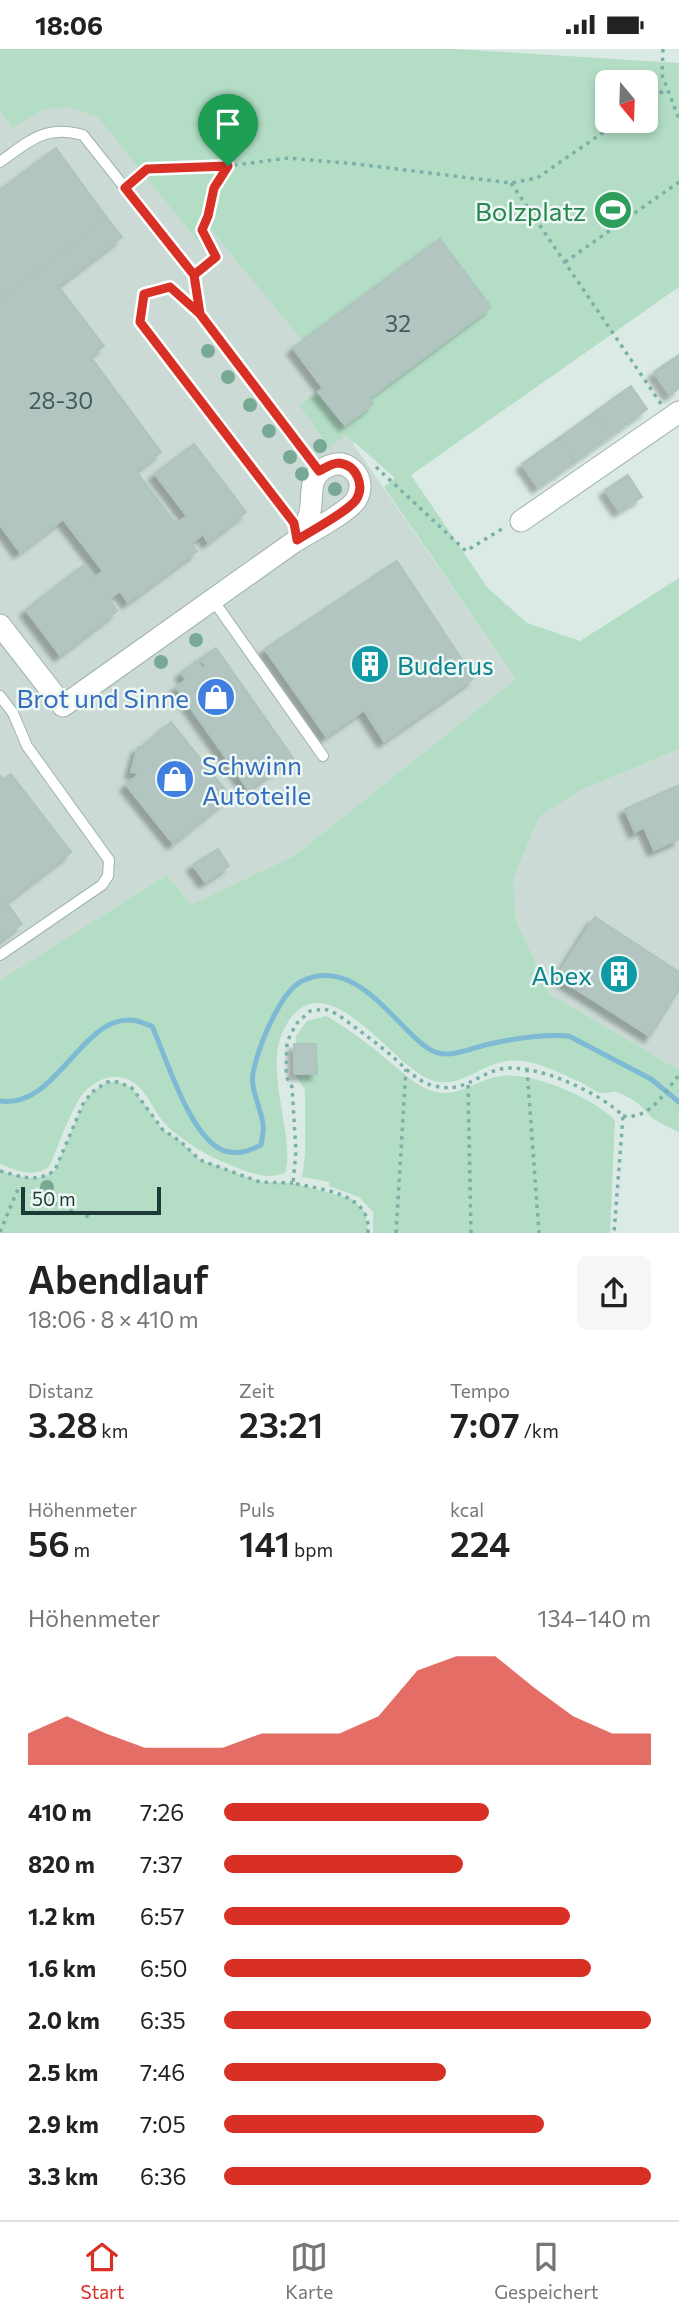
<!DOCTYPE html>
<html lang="de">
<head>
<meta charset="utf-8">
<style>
	body { margin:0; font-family:Commissioner,sans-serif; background:#f6f6f6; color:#222; height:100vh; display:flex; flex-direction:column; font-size:26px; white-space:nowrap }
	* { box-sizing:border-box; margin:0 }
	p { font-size:23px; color:#767676 }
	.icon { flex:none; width:38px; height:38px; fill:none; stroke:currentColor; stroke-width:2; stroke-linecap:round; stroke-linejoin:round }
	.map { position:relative; height:1184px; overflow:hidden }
	.panel { display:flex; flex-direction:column; background:#fff; flex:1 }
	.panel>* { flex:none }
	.needle { width:46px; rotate:161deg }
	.buttons { position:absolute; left:595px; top:21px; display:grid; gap:14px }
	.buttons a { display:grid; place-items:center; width:63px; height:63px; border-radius:10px; background:#fff; box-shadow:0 4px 10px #0003; font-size:35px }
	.scale { position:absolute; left:21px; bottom:18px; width:140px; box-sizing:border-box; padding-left:7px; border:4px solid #1d3a37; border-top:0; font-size:19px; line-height:24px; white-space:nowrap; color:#1d3a37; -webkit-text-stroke:5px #edf7f3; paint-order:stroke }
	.pin { position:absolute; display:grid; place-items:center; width:60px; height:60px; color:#fff; margin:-72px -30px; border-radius:50% 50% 50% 0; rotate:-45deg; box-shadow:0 0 7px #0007 }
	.pin .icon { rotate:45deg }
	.round { display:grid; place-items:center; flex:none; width:74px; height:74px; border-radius:10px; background:#f6f6f6 }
	.head { display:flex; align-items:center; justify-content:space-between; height:119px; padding:0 28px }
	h1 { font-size:38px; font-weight:600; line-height:52px }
	.stats { display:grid; grid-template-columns:repeat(3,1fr); gap:10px; height:119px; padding:7px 28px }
	.stats div { display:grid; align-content:center }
	.stats b { font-size:35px; font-weight:600 }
	.stats small { font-size:19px; font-weight:400 }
	.stats p { font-size:19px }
	.chart { height:196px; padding:14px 28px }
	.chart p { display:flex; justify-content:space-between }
	.chart svg { width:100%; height:126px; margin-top:7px; fill:#d93025; opacity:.7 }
	ul { padding:0 28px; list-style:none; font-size:23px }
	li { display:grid; grid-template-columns:112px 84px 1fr; align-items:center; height:52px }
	li i { height:18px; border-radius:9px; background:#d93025 }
	.status { display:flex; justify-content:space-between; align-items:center; height:49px; padding:0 35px; background:#fff; direction:ltr }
	.status svg { height:19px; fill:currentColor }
	.menu { display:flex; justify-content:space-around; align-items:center; height:98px; border-top:2px solid #e0e0e0; background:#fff; font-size:19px; color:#767676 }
	.menu a { display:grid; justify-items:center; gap:4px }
	.menu .on { color:#d93025 }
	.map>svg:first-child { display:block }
</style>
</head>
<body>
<div class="status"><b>18:06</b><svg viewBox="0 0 49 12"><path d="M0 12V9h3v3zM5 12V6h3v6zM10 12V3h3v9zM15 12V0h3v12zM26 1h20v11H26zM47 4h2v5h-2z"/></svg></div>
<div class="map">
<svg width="679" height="1184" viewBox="0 0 679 1184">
	<defs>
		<filter id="shadow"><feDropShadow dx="-6" dy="6" stdDeviation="2" flood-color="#0004"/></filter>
	</defs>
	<rect width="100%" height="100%" fill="#dceae6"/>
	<path fill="#cbdad5" d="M0,0H396L549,254L353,395L516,630L294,807L191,857L167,826L0,931Z
		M679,700V1021L550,945L516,871L513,831L539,768L579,742Z"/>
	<path fill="#b3dec5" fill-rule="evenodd" d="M0,0H454L679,14V238L411,426L487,538L527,574L580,592L679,529V700L579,742L539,768L513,831L516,871L550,945L679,1021V1083C670,1079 659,1074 651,1068C646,1063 642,1057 636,1053C631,1050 623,1045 617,1043C612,1042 606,1045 601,1044C595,1043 588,1037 582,1034C559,1024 533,1009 507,1012C480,1015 461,1041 431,1031C392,1018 325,906 285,978C268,1009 282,1054 286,1087C287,1100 289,1112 285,1124C268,1131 250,1124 233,1117C209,1108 189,1096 169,1079C156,1067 149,1046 137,1036C116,1019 90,1031 78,1052C67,1072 59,1095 50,1116C36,1130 17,1122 0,1115V931L167,826L191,856L294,807L516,630L384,438L395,429L346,386L319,406L314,399L323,389L299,356L318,343L345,376L373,355L369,349L491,258L440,190L303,292L212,182L197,191L98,68L67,58L41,61L13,79L0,62ZM607,33H646V72H607Z
		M326,967C349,980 371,997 391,1014C405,1025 418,1039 436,1043C461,1048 479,1029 502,1027C533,1023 593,1049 615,1071L610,1184H373V1163L359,1148L329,1137V1133L302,1128L305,1106V1041L295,1025L296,987L307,972Z
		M107,1033H118L132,1039L163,1081L180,1092L200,1111L260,1133L293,1134L352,1150L366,1164L368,1184H0V1122C20,1127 37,1135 55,1121L83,1055L92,1043Z"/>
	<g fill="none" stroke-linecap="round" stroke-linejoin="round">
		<path stroke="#7fbad5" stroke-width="5" d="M0,1052C58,1061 83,960 137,972C142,973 147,976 152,977C166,1008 191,1092 225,1102C238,1106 249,1102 261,1096C262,1090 264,1082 263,1075C261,1059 250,1040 253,1024C258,999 279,944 302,932C346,911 380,954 408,982C416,990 427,1001 438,1004C455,1008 474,998 490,995C516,989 543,985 569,987L651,1030L679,1053"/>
	</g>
	<path fill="#b2c5c0" stroke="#afc4be" stroke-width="2" filter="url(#shadow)" d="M56,99L107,169L0,250V141Z
		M107,169L122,188L58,237L104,297L90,307L161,403L136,422L176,475L187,467L155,425L194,395L246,463L208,493L203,485L197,490L191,494L197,502L128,553L120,542L109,550L117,562L60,606L26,561L84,516L94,529L103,522L63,470L20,503L0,476V250Z
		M440,190L491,258L369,349L373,355L345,376L318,343L323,339L293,299Z
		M679,306V339L670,346L654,323Z
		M631,337L647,360L611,386L595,363Z
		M595,363L611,386L575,412L559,389Z
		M559,389L575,412L538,438L522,415Z
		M628,426L642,448L619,462L605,441Z
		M397,512L474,629L384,692L364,661L326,687L265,600Z
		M216,599L293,709L248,740L176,638L186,631L181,624L197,612L203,620L206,617L200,610Z
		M171,673L230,747L173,794L126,736L140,724L131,723L138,698H142Z
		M11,725L71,803L6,853L22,875L0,891V727L3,730Z
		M679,736V790L654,801L644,778L635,783L625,760Z
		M218,800L229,817L205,833L193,816Z
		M595,868L679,923V941L650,987L557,928Z
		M294,995H316L317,1025H295Z"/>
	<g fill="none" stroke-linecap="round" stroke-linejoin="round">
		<defs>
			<path id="lane" d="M0,113C29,92 46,75 83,86L194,226L200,265
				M296,486L294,474L140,273L144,245L170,238L200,265L319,422
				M213,551L323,707
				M0,647L13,664L27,697L109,811L108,827L102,836L0,906"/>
			<path id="street" d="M521,472L679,363
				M0,576L63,657C140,602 217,547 294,493C310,483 347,464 356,451C363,439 361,426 349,418C343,414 336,414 329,417C305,427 315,447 309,467C307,475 301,484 297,491"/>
		</defs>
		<use href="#lane" stroke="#9fb2ae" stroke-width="12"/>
		<use href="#street" stroke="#9fb2ae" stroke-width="23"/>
		<path stroke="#7ab0a8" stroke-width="3.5" stroke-dasharray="3.5 5" stroke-linecap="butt" d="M663,0L662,26L679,70
			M646,54L666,40
			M136,130L147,120L228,117L288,109L357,115L511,134L537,129L620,72
			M511,134L661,355
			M565,213L679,133
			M204,218L216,208L202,181L208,167L214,139L228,118
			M376,418L466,502L505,478
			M527,1020L539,1184
			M468,1036L471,1184
			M623,1067C650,1071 664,1044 679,1026
			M0,1122C20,1127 37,1135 55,1121L83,1055L92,1043L107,1033H118L132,1039L163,1081L180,1092L200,1111L260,1133L293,1134
			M0,1183L18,1140L89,1168
			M368,1184C372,1144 322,1141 293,1134L296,1102L292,1038L286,1027L287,993L296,975L310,962L325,960L337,965C356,979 374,992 392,1007C403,1017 417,1032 431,1036C464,1046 474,1026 501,1020C534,1013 601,1044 623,1067L614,1184
			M396,1184L406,1020"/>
		<use href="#lane" stroke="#fff" stroke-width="10"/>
		<use href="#street" stroke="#fff" stroke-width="21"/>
	</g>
	<g fill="#77a994">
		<circle cx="208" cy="302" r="7"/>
		<circle cx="228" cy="328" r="7"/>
		<circle cx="250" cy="356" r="7"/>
		<circle cx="269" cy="382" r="7"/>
		<circle cx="320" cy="397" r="7"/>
		<circle cx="290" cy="408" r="7"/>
		<circle cx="302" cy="425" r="7"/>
		<circle cx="335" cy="440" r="7"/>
		<circle cx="196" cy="591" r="7"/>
		<circle cx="161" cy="613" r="7"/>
		<circle cx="47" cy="1138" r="7"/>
	</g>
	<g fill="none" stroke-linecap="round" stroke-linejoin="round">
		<defs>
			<path id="route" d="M228,117L214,139L208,167L202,181L216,208L194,226L200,265L170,238L144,245L140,273L294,474L297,491C311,482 347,463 356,451C365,437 357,416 339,414C332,414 325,419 319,422L200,265L194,226L125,139L147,120L228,117"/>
		</defs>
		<use href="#route" stroke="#fff" stroke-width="14"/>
		<use href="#route" stroke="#d93025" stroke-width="9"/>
	</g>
	<defs>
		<symbol id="stadium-disc" viewBox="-11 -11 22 22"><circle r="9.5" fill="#2e9e5b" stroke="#edf7f3"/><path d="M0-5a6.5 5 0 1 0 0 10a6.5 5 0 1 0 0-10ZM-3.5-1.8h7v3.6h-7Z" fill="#fff"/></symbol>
		<symbol id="building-disc" viewBox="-11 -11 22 22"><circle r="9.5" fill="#0f9aa8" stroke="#edf7f3"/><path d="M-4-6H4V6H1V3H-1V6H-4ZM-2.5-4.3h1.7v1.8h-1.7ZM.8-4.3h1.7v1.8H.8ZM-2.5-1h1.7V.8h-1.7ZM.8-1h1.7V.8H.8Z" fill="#fff"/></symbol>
		<symbol id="shop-disc" viewBox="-11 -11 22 22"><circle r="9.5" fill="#3f7fe0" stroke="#edf7f3"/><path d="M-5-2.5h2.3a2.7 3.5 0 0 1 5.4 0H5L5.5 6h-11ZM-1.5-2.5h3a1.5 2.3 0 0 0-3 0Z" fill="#fff"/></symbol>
	</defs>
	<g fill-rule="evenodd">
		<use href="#stadium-disc" x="591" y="139" width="44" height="44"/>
		<use href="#building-disc" x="348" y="593" width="44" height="44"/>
		<use href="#shop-disc" x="194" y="626" width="44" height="44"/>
		<use href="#shop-disc" x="153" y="708" width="44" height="44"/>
		<use href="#building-disc" x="597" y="903" width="44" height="44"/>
	</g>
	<g text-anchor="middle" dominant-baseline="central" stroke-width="5" stroke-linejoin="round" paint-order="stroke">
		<g font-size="23" fill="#425d59">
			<text x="398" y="274">32</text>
			<text x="61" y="351">28-30</text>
		</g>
		<g font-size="26" fill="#27864d" stroke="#edf7f3" text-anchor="end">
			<text x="586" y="161">Bolzplatz</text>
		</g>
		<g font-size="26" fill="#0d838f" stroke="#edf7f3" text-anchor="start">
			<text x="397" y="615">Buderus</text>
			<text x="592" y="925" text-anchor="end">Abex</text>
		</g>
		<g font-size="26" fill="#366cbe" stroke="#edf7f3" text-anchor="end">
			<text x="189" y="648">Brot und Sinne</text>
			<text x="202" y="715" text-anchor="start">Schwinn<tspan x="202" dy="30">Autoteile</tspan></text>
		</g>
	</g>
</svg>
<div class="buttons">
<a><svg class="needle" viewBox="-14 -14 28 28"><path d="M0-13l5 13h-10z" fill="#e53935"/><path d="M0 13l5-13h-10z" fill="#767676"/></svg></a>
</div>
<div class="scale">50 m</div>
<div class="pin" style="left:228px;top:117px;background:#1e9e55"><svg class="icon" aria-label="arrive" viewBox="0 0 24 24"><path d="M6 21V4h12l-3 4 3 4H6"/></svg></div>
</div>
<section class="panel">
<div class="head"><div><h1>Abendlauf</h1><p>18:06 · 8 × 410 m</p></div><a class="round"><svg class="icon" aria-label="share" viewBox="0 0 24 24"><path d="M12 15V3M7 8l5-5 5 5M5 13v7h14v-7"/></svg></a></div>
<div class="stats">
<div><p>Distanz</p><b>3.28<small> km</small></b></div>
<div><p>Zeit</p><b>23:21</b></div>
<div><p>Tempo</p><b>7:07<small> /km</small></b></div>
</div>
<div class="stats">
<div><p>Höhenmeter</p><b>56<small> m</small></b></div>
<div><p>Puls</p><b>141<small> bpm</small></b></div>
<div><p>kcal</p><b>224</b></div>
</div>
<div class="chart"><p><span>Höhenmeter</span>134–140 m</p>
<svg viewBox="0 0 160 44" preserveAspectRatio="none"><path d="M0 44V33L10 27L20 33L30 38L40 38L50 38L60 33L70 33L80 33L90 27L100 11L110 6L120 6L130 17L140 27L150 33L160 33V44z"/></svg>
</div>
<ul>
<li><b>410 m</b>7:26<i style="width:62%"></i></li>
<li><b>820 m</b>7:37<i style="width:56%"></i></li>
<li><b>1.2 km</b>6:57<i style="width:81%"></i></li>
<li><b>1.6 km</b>6:50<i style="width:86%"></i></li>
<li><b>2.0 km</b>6:35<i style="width:100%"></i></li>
<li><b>2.5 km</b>7:46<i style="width:52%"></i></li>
<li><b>2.9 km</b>7:05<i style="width:75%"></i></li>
<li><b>3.3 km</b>6:36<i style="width:100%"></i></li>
</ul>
</section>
<nav class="menu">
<a class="on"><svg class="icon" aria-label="home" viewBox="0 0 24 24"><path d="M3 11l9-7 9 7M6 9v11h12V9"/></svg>Start</a>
<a><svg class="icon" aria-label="map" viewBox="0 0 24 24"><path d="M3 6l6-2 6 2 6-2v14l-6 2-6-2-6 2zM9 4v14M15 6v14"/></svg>Karte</a>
<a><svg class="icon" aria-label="saved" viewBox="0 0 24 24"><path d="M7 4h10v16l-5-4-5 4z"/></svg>Gespeichert</a>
</nav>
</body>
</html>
